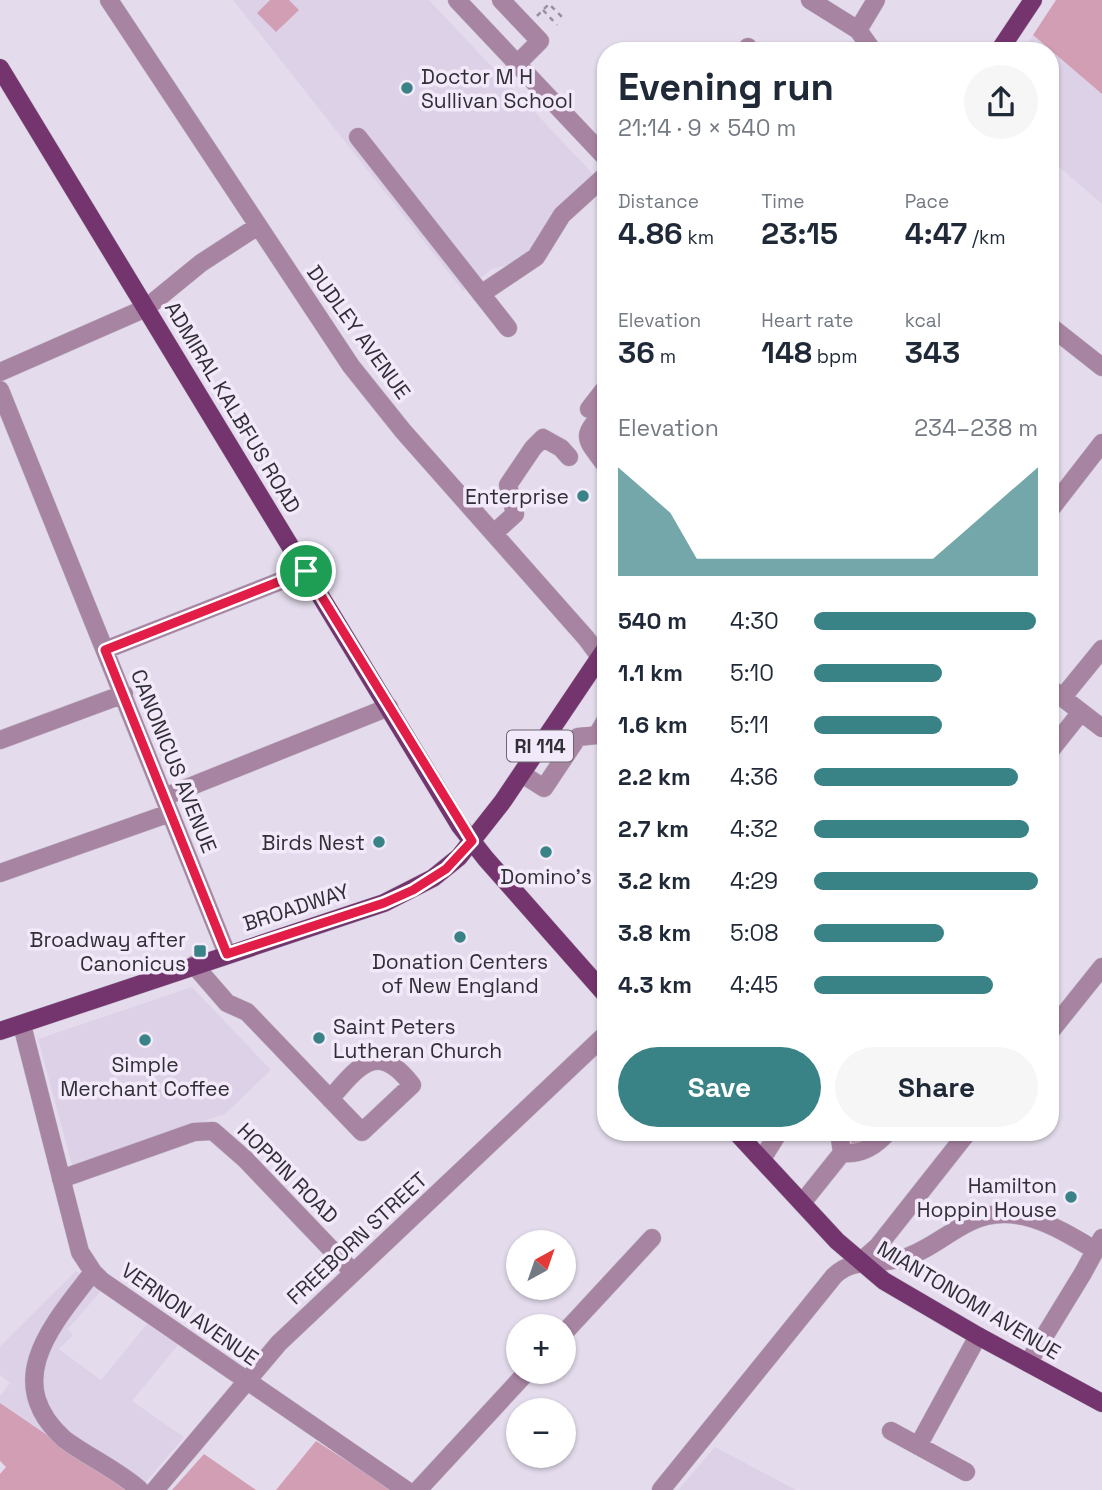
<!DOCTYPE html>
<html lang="en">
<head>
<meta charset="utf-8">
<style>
	body { margin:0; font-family:"Space Grotesk",sans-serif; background:#f6f6f7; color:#1f2937; height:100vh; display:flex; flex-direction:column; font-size:26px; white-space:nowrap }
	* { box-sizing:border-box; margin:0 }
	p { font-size:23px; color:#747a83 }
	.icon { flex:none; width:38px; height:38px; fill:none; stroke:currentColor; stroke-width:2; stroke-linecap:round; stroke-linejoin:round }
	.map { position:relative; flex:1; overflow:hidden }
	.details { position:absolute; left:597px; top:42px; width:462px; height:1099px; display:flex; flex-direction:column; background:#fff; border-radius:28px; box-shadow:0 2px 5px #0004 }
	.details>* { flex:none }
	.needle { width:46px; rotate:40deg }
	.buttons { position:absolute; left:506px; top:1230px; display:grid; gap:14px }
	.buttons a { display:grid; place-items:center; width:70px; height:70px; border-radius:50%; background:#fff; box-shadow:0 2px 5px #0004; font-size:35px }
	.pin { position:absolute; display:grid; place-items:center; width:60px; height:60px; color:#fff; margin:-30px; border:4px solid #fff; border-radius:50%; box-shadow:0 2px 7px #0007 }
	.round { display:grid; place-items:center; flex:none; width:74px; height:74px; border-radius:37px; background:#f6f6f7 }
	.overview { display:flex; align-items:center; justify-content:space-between; height:119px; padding:0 21px }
	h1 { font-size:38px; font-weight:700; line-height:52px }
	.stats { display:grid; grid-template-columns:repeat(3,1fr); gap:10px; height:119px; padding:7px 21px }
	.stats div { display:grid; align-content:center }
	.stats b { font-size:30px; font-weight:700 }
	.stats small { font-size:19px; font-weight:400 }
	.stats p { font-size:19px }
	.chart { height:196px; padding:14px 21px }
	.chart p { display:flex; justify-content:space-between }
	.chart svg { width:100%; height:126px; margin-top:7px; fill:#398285; opacity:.7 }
	.cta { display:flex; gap:14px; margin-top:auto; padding:14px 21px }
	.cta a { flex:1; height:80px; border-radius:42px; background:#398285; color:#fff; font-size:28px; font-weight:700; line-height:80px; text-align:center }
	.cta a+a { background:#f6f6f7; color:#1f2937 }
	ul { padding:0 21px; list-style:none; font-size:23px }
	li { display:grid; grid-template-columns:112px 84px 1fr; align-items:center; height:52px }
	li i { height:18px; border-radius:9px; background:#398285 }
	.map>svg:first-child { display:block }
</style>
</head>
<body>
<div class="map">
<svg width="1102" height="1490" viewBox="0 0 1102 1490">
	<rect width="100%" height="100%" fill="#e4dcec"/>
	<path fill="#ddd1e8" d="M233,0H429L594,175L538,243L520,262L492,269L463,291Z
		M1033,35L1102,94V204L1050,159V51H1022Z
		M192,987L271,1070L225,1114L72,1165L38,1039Z
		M76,1271L101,1291L68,1329L73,1335L59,1349L101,1380L147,1324L178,1345L132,1401L184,1437L139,1490H128L0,1403V1396L10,1383L0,1375V1346Z
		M715,1447L796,1490H678Z"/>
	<path fill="#d29eb3" d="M270,0H289L299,10L276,32L257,13Z
		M1056,0H1102V94L1033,35Z
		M848,1132H870L873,1143L852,1145Z
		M0,1403L128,1490H0V1474L6,1467L0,1461Z
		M316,1441L392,1490H276Z
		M204,1454L256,1490H172Z"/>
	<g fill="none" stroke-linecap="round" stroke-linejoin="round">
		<defs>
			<path id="minor" d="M109,0L351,366L403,431L586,638L606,665
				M457,0L606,158
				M501,0L540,41L517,64
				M810,0L858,30L873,51
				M858,30L876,0
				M745,51L748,47
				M358,137L508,328
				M481,294L536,257L562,215L606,175
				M1050,326L1102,367
				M0,372L146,308L201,263L258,226
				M0,390L227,954
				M589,409L606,387
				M606,410C580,438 584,436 606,466
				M1050,510L1102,443
				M494,533L515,514L508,485L533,448L543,438L561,448L569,457
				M105,650L306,571
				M1050,688L1102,728
				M1062,698L1102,649
				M0,740L124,694
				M1050,751L1081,712
				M522,774L544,788L578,737L597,735L606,720
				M164,797L389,707
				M0,873L170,813
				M194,965L227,1003L247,1012L362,1132L412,1085C377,1039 358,1067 330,1099
				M22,1025L80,1252L93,1272L102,1281L406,1490
				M1050,1032L1102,967
				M839,1132L842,1153C861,1155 876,1146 888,1132
				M762,1159L779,1132
				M61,1179L194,1132L213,1131L245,1159L353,1272
				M802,1203L842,1153
				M860,1262L878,1246L968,1132
				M93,1272C53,1324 0,1381 64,1439C88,1457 118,1470 140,1490
				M564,1333L652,1238
				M1028,1363L1083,1273L1102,1238
				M891,1431L966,1472
				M918,1446L978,1336
				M155,1490L279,1343L606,1034
				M418,1490L527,1372
				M661,1490L834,1276C853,1257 879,1265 904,1258C929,1250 947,1233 970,1222C1014,1200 1058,1228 1095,1250"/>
			<path id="major" d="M999,51L1033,0
				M0,68L460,826L486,859L606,995
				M0,1031L384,903L433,878L459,857L503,801L606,648
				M736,1132L837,1241L884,1281L978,1336L1102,1403"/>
		</defs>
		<use href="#minor" stroke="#c0b9c7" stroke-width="19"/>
		<use href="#major" stroke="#c0b9c7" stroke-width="19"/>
		<path stroke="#97919d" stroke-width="2.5" stroke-dasharray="5 5" stroke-linecap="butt" d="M543,10L557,25
			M537,16L549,4L564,19"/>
		<use href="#minor" stroke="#a884a3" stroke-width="18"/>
		<use href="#major" stroke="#74356e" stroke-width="18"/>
	</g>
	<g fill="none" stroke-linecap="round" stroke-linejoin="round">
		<defs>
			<path id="route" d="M306,571L472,841L446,869L413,890L384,903L227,954L105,650Z"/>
		</defs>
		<use href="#route" stroke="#fff" stroke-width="14"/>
		<use href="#route" stroke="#e11d48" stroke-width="9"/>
	</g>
	<g fill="#398285" stroke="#f2e9fa" stroke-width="2.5">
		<circle cx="407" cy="88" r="7"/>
		<circle cx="583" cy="496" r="7"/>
		<circle cx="379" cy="842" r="7"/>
		<circle cx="546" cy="852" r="7"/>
		<circle cx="460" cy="937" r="7"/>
		<rect x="193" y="944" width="14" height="14" rx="3.5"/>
		<circle cx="319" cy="1038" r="7"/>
		<circle cx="145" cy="1040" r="7"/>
		<circle cx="1071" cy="1197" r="7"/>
	</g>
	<g text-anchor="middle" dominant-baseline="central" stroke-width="7" stroke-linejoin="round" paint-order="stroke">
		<rect fill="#f2e9fa" stroke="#6c6670" stroke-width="2" x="507" y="730.5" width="66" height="31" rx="5"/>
		<g font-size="19" font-weight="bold" fill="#322e35">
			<text x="540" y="746">RI 114</text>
		</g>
		<g font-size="21" fill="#322e35" stroke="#f2e9fa" text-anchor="end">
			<text x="421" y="76" text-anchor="start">Doctor M H<tspan x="421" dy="24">Sullivan School</tspan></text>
			<text x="569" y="496">Enterprise</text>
			<text x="365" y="842">Birds Nest</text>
			<text x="546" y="876" text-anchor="middle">Domino's</text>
			<text x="186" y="939">Broadway after<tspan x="186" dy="24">Canonicus</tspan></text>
			<text x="460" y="961" text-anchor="middle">Donation Centers<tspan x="460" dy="24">of New England</tspan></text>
			<text x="333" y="1026" text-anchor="start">Saint Peters<tspan x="333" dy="24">Lutheran Church</tspan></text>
			<text x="145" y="1064" text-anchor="middle">Simple<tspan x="145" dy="24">Merchant Coffee</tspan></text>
			<text x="1057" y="1185">Hamilton<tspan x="1057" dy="24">Hoppin House</tspan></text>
		</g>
		<g font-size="21" fill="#322e35" stroke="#f2e9fa">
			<text transform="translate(359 332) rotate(54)">DUDLEY AVENUE</text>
			<text transform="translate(233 407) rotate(59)">ADMIRAL KALBFUS ROAD</text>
			<text transform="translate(174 761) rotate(68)">CANONICUS AVENUE</text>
			<text transform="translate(296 907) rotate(-18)">BROADWAY</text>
			<text transform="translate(288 1173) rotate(45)">HOPPIN ROAD</text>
			<text transform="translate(357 1238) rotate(-43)">FREEBORN STREET</text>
			<text transform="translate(969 1300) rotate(31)">MIANTONOMI AVENUE</text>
			<text transform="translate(190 1314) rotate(35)">VERNON AVENUE</text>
		</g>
	</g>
</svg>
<div class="buttons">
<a><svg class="needle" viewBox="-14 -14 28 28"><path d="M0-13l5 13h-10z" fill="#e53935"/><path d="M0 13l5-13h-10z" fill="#747a83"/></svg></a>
<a>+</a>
<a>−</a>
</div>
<div class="pin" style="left:306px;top:571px;background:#1e9e55"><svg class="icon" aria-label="arrive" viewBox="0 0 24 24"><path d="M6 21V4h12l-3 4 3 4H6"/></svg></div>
<section class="details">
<div class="overview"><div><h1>Evening run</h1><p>21:14 · 9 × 540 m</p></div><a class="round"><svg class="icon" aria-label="share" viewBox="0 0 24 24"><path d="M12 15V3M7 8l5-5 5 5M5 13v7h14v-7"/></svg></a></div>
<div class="stats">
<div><p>Distance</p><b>4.86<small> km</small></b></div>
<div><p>Time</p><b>23:15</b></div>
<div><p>Pace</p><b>4:47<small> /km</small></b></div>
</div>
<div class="stats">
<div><p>Elevation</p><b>36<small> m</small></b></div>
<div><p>Heart rate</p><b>148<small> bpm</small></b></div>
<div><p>kcal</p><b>343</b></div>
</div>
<div class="chart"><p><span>Elevation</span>234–238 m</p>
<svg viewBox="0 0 160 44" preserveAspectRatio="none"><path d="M0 44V6L10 14L20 22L30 38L40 38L50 38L60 38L70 38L80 38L90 38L100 38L110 38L120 38L130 30L140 22L150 14L160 6V44z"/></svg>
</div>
<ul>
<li><b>540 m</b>4:30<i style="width:99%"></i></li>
<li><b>1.1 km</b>5:10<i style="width:57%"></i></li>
<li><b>1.6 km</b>5:11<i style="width:57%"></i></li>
<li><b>2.2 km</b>4:36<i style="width:91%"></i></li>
<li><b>2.7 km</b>4:32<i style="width:96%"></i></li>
<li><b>3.2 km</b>4:29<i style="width:100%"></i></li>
<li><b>3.8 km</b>5:08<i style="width:58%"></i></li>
<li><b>4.3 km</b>4:45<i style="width:80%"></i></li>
</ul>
<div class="cta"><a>Save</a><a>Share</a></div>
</section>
</div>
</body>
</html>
